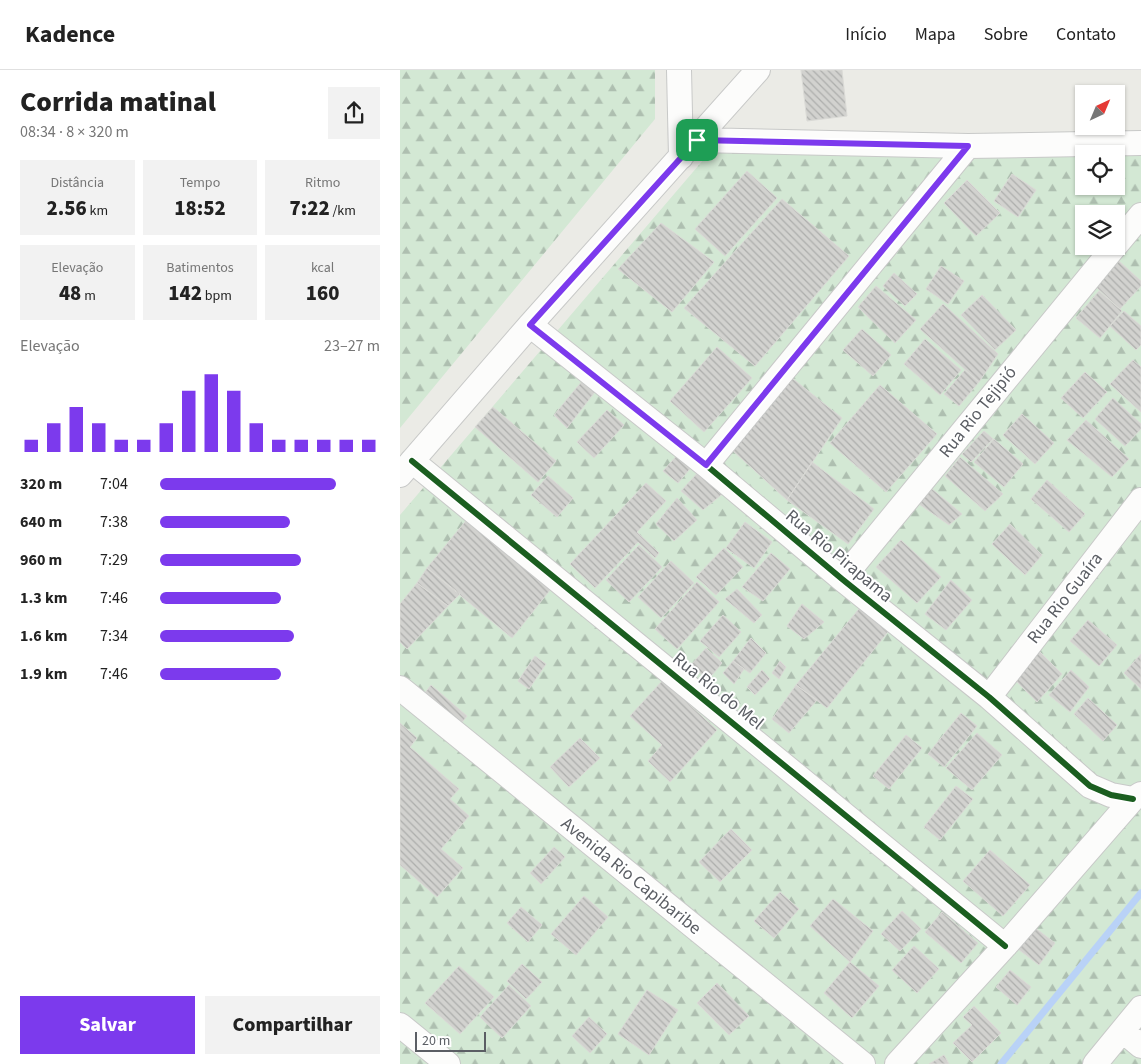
<!DOCTYPE html>
<html lang="pt">
<head>
<meta charset="utf-8">
<style>
	body { margin:0; font-family:"Source Sans 3",sans-serif; background:#f2f2f2; color:#222; height:100vh; display:flex; flex-direction:column; font-size:19px; white-space:nowrap }
	* { box-sizing:border-box; margin:0 }
	p { font-size:16px; color:#767676 }
	.icon { flex:none; width:28px; height:28px; fill:none; stroke:currentColor; stroke-width:2; stroke-linecap:round; stroke-linejoin:round }
	.map { position:relative; flex:1; overflow:hidden }
	.panel { display:flex; flex-direction:column; background:#fff; width:400px }
	.panel>* { flex:none }
	.needle { width:32px; rotate:44deg }
	.tools { position:absolute; left:675px; top:15px; display:grid; gap:10px }
	.tools a { display:grid; place-items:center; width:50px; height:50px; border-radius:0px; background:#fff; box-shadow:0 1px 4px #0004; font-size:25px }
	.scale { position:absolute; left:15px; bottom:12px; width:71px; box-sizing:border-box; padding-left:5px; border:2px solid #5b5e64; border-top:0; font-size:14px; line-height:18px; white-space:nowrap; color:#5b5e64; -webkit-text-stroke:4px #fff; paint-order:stroke }
	.pin { position:absolute; display:grid; place-items:center; width:42px; height:42px; color:#fff; margin:-21px; border-radius:10px; box-shadow:0 2px 8px #0006 }
	.round { display:grid; place-items:center; flex:none; width:52px; height:52px; border-radius:0px; background:#f2f2f2 }
	.summary { display:flex; align-items:center; justify-content:space-between; height:85px; padding:0 20px }
	h1 { font-size:28px; font-weight:800; line-height:38px }
	.figures { display:grid; grid-template-columns:repeat(3,1fr); gap:8px; height:85px; padding:5px 20px }
	.figures div { display:grid; align-content:center; border-radius:0px; background:#f2f2f2; text-align:center }
	.figures b { font-size:21px; font-weight:800 }
	.figures small { font-size:14px; font-weight:400 }
	.figures p { font-size:14px }
	.chart { height:140px; padding:10px 20px }
	.chart p { display:flex; justify-content:space-between }
	.chart svg { width:100%; height:90px; margin-top:5px; stroke:#7c3aed; stroke-width:6 }
	.cta { display:flex; gap:10px; margin-top:auto; padding:10px 20px }
	.cta a { flex:1; height:58px; border-radius:0px; background:#7c3aed; color:#fff; font-size:20px; font-weight:800; line-height:58px; text-align:center }
	.cta a+a { background:#f2f2f2; color:#222 }
	ul { padding:0 20px; list-style:none; font-size:16px }
	li { display:grid; grid-template-columns:80px 60px 1fr; align-items:center; height:38px }
	li i { height:12px; border-radius:6px; background:#7c3aed }
	header { display:flex; align-items:center; gap:30px; box-sizing:border-box; height:70px; padding:0 25px; background:#fff; border-bottom:1px solid #e0e0e0 }
	header strong { font-size:24px }
	nav { display:flex; gap:28px; margin-inline-start:auto; font-size:18px }
	main { display:flex; flex:1; min-height:0 }
	.map>svg:first-child { display:block }
</style>
</head>
<body>
<header>
<strong>Kadence</strong>
<nav><a>Início</a><a>Mapa</a><a>Sobre</a><a>Contato</a></nav>
</header>
<main>
<section class="panel">
<div class="summary"><div><h1>Corrida matinal</h1><p>08:34 · 8 × 320 m</p></div><a class="round"><svg class="icon" aria-label="share" viewBox="0 0 24 24"><path d="M12 15V3M7 8l5-5 5 5M5 13v7h14v-7"/></svg></a></div>
<div class="figures">
<div><p>Distância</p><b>2.56<small> km</small></b></div>
<div><p>Tempo</p><b>18:52</b></div>
<div><p>Ritmo</p><b>7:22<small> /km</small></b></div>
</div>
<div class="figures">
<div><p>Elevação</p><b>48<small> m</small></b></div>
<div><p>Batimentos</p><b>142<small> bpm</small></b></div>
<div><p>kcal</p><b>160</b></div>
</div>
<div class="chart"><p><span>Elevação</span>23–27 m</p>
<svg viewBox="0 0 160 44" preserveAspectRatio="none"><path d="M5 44V38M15 44V30M25 44V22M35 44V30M45 44V38M55 44V38M65 44V30M75 44V14M85 44V6M95 44V14M105 44V30M115 44V38M125 44V38M135 44V38M145 44V38M155 44V38"/></svg>
</div>
<ul>
<li><b>320 m</b>7:04<i style="width:80%"></i></li>
<li><b>640 m</b>7:38<i style="width:59%"></i></li>
<li><b>960 m</b>7:29<i style="width:64%"></i></li>
<li><b>1.3 km</b>7:46<i style="width:55%"></i></li>
<li><b>1.6 km</b>7:34<i style="width:61%"></i></li>
<li><b>1.9 km</b>7:46<i style="width:55%"></i></li>
</ul>
<div class="cta"><a>Salvar</a><a>Compartilhar</a></div>
</section>
<div class="map">
<svg width="741" height="994" viewBox="0 0 741 994">
	<defs>
		<pattern id="forest-firs" width="22" height="20" patternUnits="userSpaceOnUse" patternTransform="scale(1.25)"><rect width="22" height="20" fill="#d3e8d4"/><path d="M5 1l3.5 6h-7zM16 11l3.5 6h-7z" fill="#aebfb0"/></pattern>
		<pattern id="building-back-hatch" width="6" height="6" patternUnits="userSpaceOnUse" patternTransform="scale(1.25)"><rect width="6" height="6" fill="#d2d2cf"/><path d="M-1 5l2 2M0 0l6 6M5-1l2 2" fill="none" stroke="#adaeac"/></pattern>
	</defs>
	<rect width="100%" height="100%" fill="#ebebe6"/>
	<path fill="url(#forest-firs)" fill-rule="evenodd" d="M0,0H255V49L0,358Z
		M741,80V994H0V445L310,82ZM684,84H716V116H684ZM684,144H716V176H684Z"/>
	<g fill="none" stroke-linecap="round" stroke-linejoin="round">
		<path stroke="#b9d2f7" stroke-width="7" d="M601,994L741,823"/>
	</g>
	<path fill="url(#building-back-hatch)" stroke="#dadad6" d="M401,0H442L447,46L407,51Z
		M347,101L377,128L325,186L295,159Z
		M612,104L636,120L618,147L594,131Z
		M567,110L600,143L576,166L544,133Z
		M382,129L449,186L355,296L284,238Z
		M261,153L314,192L272,242L218,199Z
		M719,191L741,211V216L720,239L696,217Z
		M541,196L564,211L548,234L526,219Z
		M494,203L517,224L505,236L483,216Z
		M476,216L516,250L495,273L458,237Z
		M699,221L722,241L700,268L676,248Z
		M582,225L616,260L595,280L561,245Z
		M543,234L598,284L579,312L520,259Z
		M724,241L741,256V275L736,280L710,256Z
		M462,259L491,285L473,306L443,280Z
		M525,269L561,300L540,325L504,294Z
		M317,277L352,308L304,362L270,331Z
		M733,290L741,297V342L710,314Z
		M565,300L579,312L559,336L544,324Z
		M685,302L707,322L683,348L661,328Z
		M392,308L442,348L387,430L332,380Z
		M183,310L198,318L167,358L154,345Z
		M480,315L537,364L486,422L430,373Z
		M713,328L741,354V359L725,376L695,349Z
		M93,337L156,391L138,412L75,357Z
		M207,340L224,355L194,388L177,372Z
		M622,344L654,373L635,394L603,365Z
		M686,350L729,389L712,407L667,370Z
		M584,361L593,369L571,392L562,384Z
		M594,369L623,394L604,417L574,392Z
		M279,383L294,394L278,413L263,401Z
		M560,387L603,424L585,441L545,406Z
		M412,392L474,439L448,474L387,430Z
		M301,399L326,421L303,440L281,421Z
		M148,406L173,428L157,447L131,425Z
		M647,410L685,444L669,462L631,429Z
		M246,413L266,431L237,462L259,483L255,488L238,472L195,518L170,494Z
		M531,418L562,444L549,455L516,432Z
		M277,428L297,450L274,471L256,454Z
		M69,447L154,515L112,568L27,498Z
		M345,452L372,472L354,498L326,478Z
		M610,454L642,485L625,505L592,474Z
		M501,470L541,507L517,533L476,497Z
		M239,475L262,497L229,532L206,510Z
		M324,478L343,497L316,525L296,507Z
		M371,483L390,499L363,531L342,517Z
		M271,491L294,513L261,548L238,527Z
		M27,498L60,524L48,536L17,513Z
		M551,510L572,530L546,560L525,544Z
		M297,512L319,532L277,579L255,559Z
		M17,513L48,536L7,579L0,572V534Z
		M337,519L362,545L354,553L325,529Z
		M402,534L424,552L404,569L387,556Z
		M463,534L491,558L427,638L396,615Z
		M323,545L341,562L319,587L300,571Z
		M688,550L717,575L699,596L670,571Z
		M351,568L366,583L350,603L333,591Z
		M306,578L322,593L308,610L291,595Z
		M637,579L662,604L637,632L614,609Z
		M741,584V619L724,603Z
		M135,586L146,594L129,619L118,611Z
		M333,591L344,599L334,614L323,603Z
		M380,591L386,597L379,609L372,603Z
		M362,600L370,609L355,625L347,617Z
		M671,600L689,617L670,642L649,625Z
		M263,610L317,660L270,712L248,691L262,675L230,646Z
		M31,615L67,646L60,655L24,624Z
		M396,615L417,630L389,663L372,649Z
		M688,628L717,655L703,671L674,644Z
		M561,643L577,656L544,697L528,684Z
		M0,653L17,668L10,677L59,719L50,729L69,746L41,779L63,798L37,827L0,795Z
		M577,663L602,685L572,720L546,698Z
		M506,665L522,678L489,719L473,706Z
		M180,668L200,688L169,717L150,697Z
		M556,716L573,729L540,770L524,757Z
		M331,759L352,780L320,812L299,792Z
		M154,777L165,787L141,814L130,803Z
		M590,780L630,815L603,846L563,811Z
		M380,822L399,839L374,868L354,851Z
		M184,826L208,847L176,885L151,864Z
		M433,829L473,861L450,892L410,856Z
		M121,837L142,855L128,872L107,853Z
		M502,841L521,859L500,881L481,864Z
		M542,842L578,873L561,893L525,862Z
		M634,857L655,873L639,895L618,879Z
		M514,876L539,899L517,923L492,900Z
		M450,892L479,916L452,948L424,923Z
		M122,894L142,912L126,929L107,911Z
		M59,896L94,927L60,964L25,933Z
		M610,900L631,917L617,935L596,917Z
		M317,913L349,946L329,965L297,933Z
		M109,915L131,936L102,968L80,947Z
		M247,920L278,940L249,985L218,964Z
		M574,936L601,963L572,992L553,973L572,955L563,947Z
		M189,947L207,964L190,983L172,966Z
		M544,985L549,994H529Z"/>
	<g fill="none" stroke-linecap="round" stroke-linejoin="round">
		<defs>
			<path id="minor" d="M279,0L281,87
				M297,70L568,76L741,73
				M716,175L741,145
				M130,255L306,395L442,509L589,627L690,716L711,725L733,729
				M12,391L605,876
				M306,395L568,76
				M0,405L130,255L358,0
				M442,509L715,176
				M0,618L463,994
				M589,627L741,430
				M0,955L48,994
				M723,961L741,976
				M497,994L605,876L733,729L741,724
				M695,994L741,938"/>
		</defs>
		<use href="#minor" stroke="#c8c9c8" stroke-width="26"/>
		<use href="#minor" stroke="#fcfcfb" stroke-width="24"/>
		<defs>
			<path id="cycleway" d="M130,255L306,395L442,509L589,627L690,716L711,725L733,729
				M12,391L605,876"/>
		</defs>
		<use href="#cycleway" stroke="#fff" stroke-width="9"/>
		<use href="#cycleway" stroke="#1b5e20" stroke-width="6"/>
	</g>
	<g fill="none" stroke-linecap="round" stroke-linejoin="round">
		<defs>
			<path id="route" d="M297,70L568,76L306,395L130,255Z"/>
		</defs>
		<use href="#route" stroke="#fff" stroke-width="10"/>
		<use href="#route" stroke="#7c3aed" stroke-width="6"/>
	</g>
	<g text-anchor="middle" dominant-baseline="central" stroke-width="4" stroke-linejoin="round" paint-order="stroke">
		<g font-size="18" fill="#5b5e64" stroke="#fff">
			<text transform="translate(578 342) rotate(-51)">Rua Rio Tejipió</text>
			<text transform="translate(439 486) rotate(40)">Rua Rio Pirapama</text>
			<text transform="translate(665 528) rotate(-52)">Rua Rio Guaíra</text>
			<text transform="translate(318 621) rotate(39)">Rua Rio do Mel</text>
			<text transform="translate(231 806) rotate(39)">Avenida Rio Capibaribe</text>
		</g>
	</g>
</svg>
<div class="tools">
<a><svg class="needle" viewBox="-14 -14 28 28"><path d="M0-13l5 13h-10z" fill="#e53935"/><path d="M0 13l5-13h-10z" fill="#767676"/></svg></a>
<a><svg class="icon" aria-label="locate" viewBox="0 0 24 24"><circle cx="12" cy="12" r="6"/><path d="M12 2v4M12 18v4M2 12h4M18 12h4"/></svg></a>
<a><svg class="icon" aria-label="layers" viewBox="0 0 24 24"><path d="M12 4l9 5-9 5-9-5zM3 14l9 5 9-5"/></svg></a>
</div>
<div class="scale">20 m</div>
<div class="pin" style="left:297px;top:70px;background:#1e9e55"><svg class="icon" aria-label="arrive" viewBox="0 0 24 24"><path d="M6 21V4h12l-3 4 3 4H6"/></svg></div>
</div>
</main>
</body>
</html>
